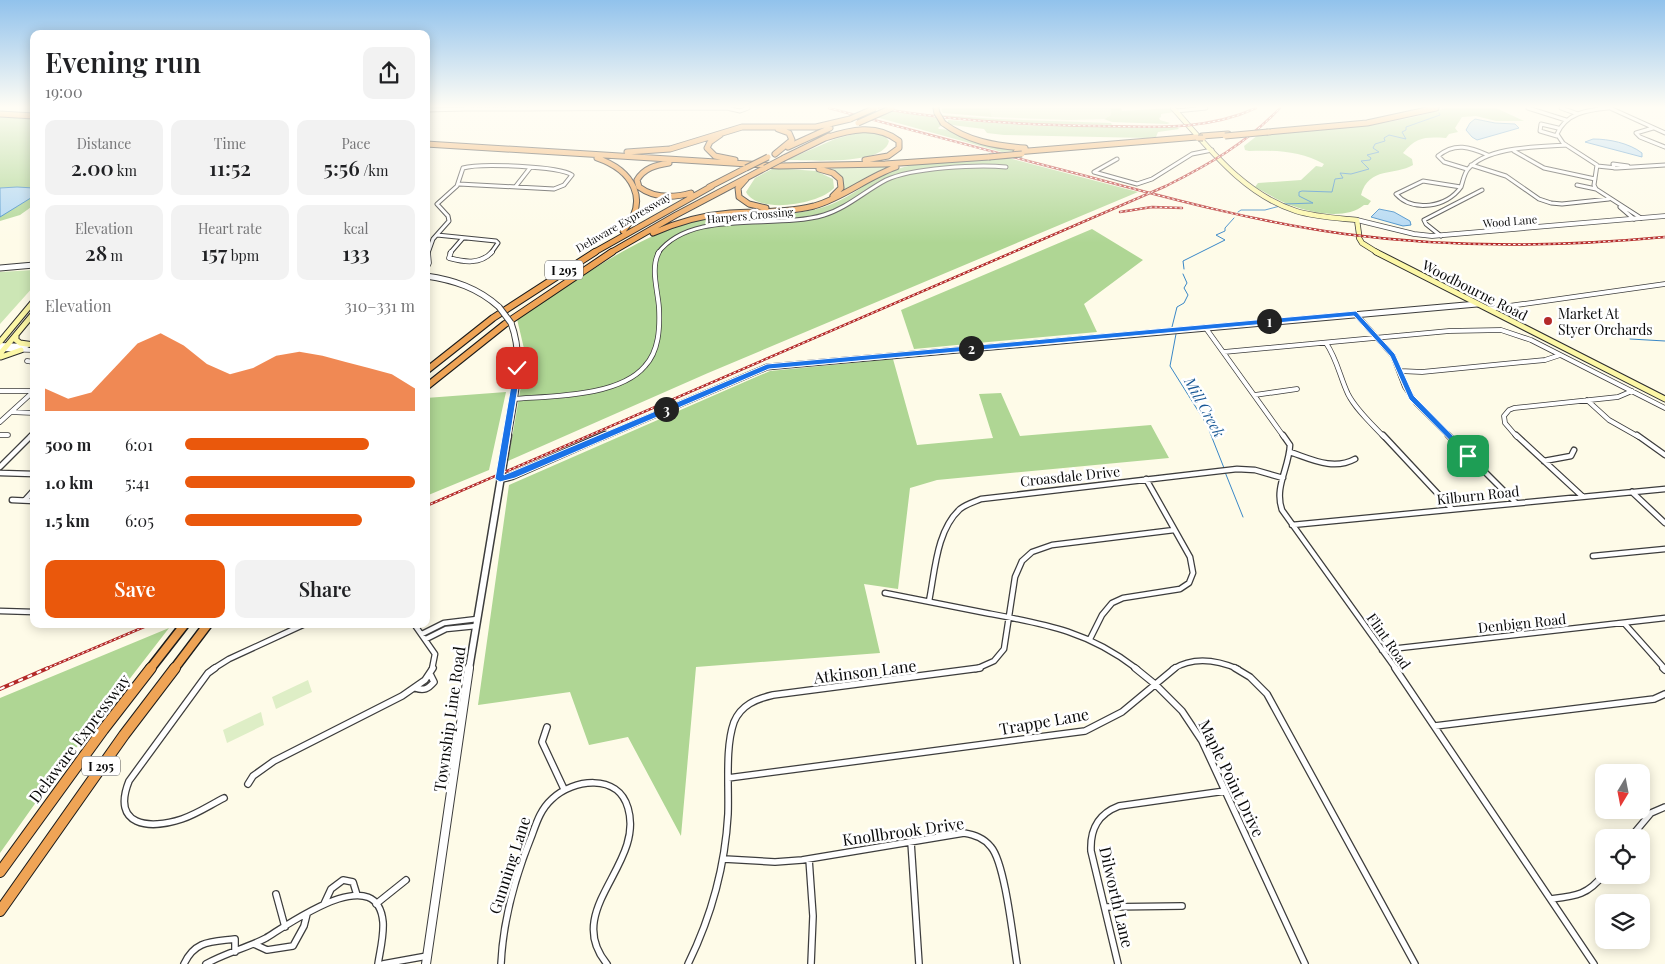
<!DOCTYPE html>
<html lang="en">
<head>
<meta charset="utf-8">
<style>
	body { margin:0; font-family:"Playfair Display",serif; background:#f2f2f2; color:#202124; height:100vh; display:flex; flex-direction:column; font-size:19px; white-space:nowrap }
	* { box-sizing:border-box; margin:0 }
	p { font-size:16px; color:#757577 }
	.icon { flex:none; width:28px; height:28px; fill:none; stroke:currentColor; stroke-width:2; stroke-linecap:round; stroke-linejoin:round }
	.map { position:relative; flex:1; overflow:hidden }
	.drawer { position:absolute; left:30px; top:30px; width:400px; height:598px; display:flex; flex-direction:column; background:#fff; border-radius:10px; box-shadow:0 2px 12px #0003 }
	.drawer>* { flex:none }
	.needle { width:32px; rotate:190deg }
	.buttons { position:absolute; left:1595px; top:764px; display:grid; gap:10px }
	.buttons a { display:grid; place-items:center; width:55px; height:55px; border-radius:10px; background:#fff; box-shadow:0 2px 12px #0003; font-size:25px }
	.pin { position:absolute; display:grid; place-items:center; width:42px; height:42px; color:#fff; margin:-21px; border-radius:10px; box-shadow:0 2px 8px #0006 }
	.km { position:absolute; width:25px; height:25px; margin:-12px; border-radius:50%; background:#222; color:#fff; font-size:14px; line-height:25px; text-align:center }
	.round { display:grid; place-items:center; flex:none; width:52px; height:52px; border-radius:10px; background:#f2f2f2 }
	.headline { display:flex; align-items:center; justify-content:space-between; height:85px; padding:0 15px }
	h1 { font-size:28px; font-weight:600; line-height:38px }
	.stats { display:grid; grid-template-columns:repeat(3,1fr); gap:8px; height:85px; padding:5px 15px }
	.stats div { display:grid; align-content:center; border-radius:10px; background:#f2f2f2; text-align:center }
	.stats b { font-size:21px; font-weight:600 }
	.stats small { font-size:14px; font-weight:400 }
	.stats p { font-size:14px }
	.chart { height:140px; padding:10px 15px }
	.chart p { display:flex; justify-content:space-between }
	.chart svg { width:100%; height:90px; margin-top:5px; fill:#ea580c; opacity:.7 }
	.action { display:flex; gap:10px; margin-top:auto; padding:10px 15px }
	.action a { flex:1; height:58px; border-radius:10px; background:#ea580c; color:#fff; font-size:20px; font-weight:600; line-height:58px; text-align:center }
	.action a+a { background:#f2f2f2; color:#202124 }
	ul { padding:0 15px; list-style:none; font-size:16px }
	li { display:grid; grid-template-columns:80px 60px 1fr; align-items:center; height:38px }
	li i { height:12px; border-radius:6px; background:#ea580c }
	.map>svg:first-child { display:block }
</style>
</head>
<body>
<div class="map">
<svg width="1665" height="964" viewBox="0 0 1665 964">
	<rect width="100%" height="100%" fill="#fefbe8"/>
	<path fill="#cce6b5" d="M989,108H1110L1111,115L1104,119L1068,120L992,117Z
		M900,165L889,168L836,196L842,190L843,181L840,176L825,169Z
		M34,270V286L0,324V272Z"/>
	<path fill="#afd694" d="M943,108H989L992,117L943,113L941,110Z
		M1110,108H1121L1122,111L1171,108L1174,112L1161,114V117L1159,118L1160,120L1170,123L1167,124L1112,122L1104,119L1111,115Z
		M1445,108H1496L1524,121H1496L1476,116L1462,117L1455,128L1458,132L1449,134L1446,138C1427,137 1417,136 1403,153L1412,159L1413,165C1395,176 1369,166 1361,195L1371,201L1368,205H1364C1346,220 1313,213 1293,206C1280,202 1267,193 1255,187L1258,183L1301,180L1316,166L1322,167L1324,164C1301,151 1275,150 1249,151L1245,150L1244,146L1258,135C1320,128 1384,129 1445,108Z
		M890,111L938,118L943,124L938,128L939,129L951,130L1022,150L1002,152L876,117Z
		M941,115L997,119L1111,123L1112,125L1006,123L942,118Z
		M0,117L34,119V205L20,215L0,221Z
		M948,120L1040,126L1177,127L1179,129L1158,132L1156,137L1148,138L1004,135L987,133L984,129L952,125L948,123Z
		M858,133H876L884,135L889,141C884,166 809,160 787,160L835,139Z
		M1005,157L1138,192L708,373L508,461L526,357L517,319C572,284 643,229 708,218C748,212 794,220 832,204C853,196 870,179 892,171C922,159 972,160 1005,157Z
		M774,168L816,171L833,179L834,188C820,204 758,215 746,192L755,178Z
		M1092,229L1143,260L1084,304L1097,332L914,349L901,310Z
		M893,359L917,445L993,438L979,394L1001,393L1020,436L1151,425L1169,458L937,480L910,488L898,589L864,584L880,653L696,667L681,836L628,737L589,745L570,692L478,705L509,485L770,371Z
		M506,392L489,470L426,496V398Z
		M169,628L56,774L0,853V698Z"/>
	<path fill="#deeec6" d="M308,680L312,692L276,709L272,697Z
		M261,712L264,725L227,743L223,730Z"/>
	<path fill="#afd6f3" stroke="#3987c7" d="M1475,119L1495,123L1515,124L1519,128L1477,140L1472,137L1466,130L1470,123Z
		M1593,139C1609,139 1629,143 1642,153V157L1585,142Z
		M17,187L34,188V196L0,217V188Z
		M1379,209L1394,212L1410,221L1411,225L1403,226L1371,217Z"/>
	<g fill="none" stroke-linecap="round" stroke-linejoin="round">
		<path stroke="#3987c7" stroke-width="1" d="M1284,204L1313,203L1299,196V192L1302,191L1332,192L1335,179L1343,178L1340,173L1351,174L1369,169L1361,161L1370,160L1371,158L1367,155L1379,152L1373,148L1375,144L1385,141L1384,138L1389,135L1406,139L1402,132L1406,130V127L1440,115L1439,113
			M1238,212L1241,210H1265L1280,206
			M1184,269L1183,261L1225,240L1216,235L1225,231V228L1234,218
			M1172,327L1177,307L1184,303L1188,295L1184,288L1187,283L1183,274
			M1176,334L1170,366L1207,425L1224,468
			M1630,339L1665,341
			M1225,472L1243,517"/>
		<defs>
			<path id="minor-far3" d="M468,108L464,109H506
				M509,108L506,109L727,108L740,111L748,108
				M1528,108L1566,120
				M1561,108L1578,114
				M1608,108C1587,110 1566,113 1557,134L1563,143L1597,165L1594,185L1596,189L1641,218
				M1610,108L1665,133
				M426,110L464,109
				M1176,111L1206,108
				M1653,128L1636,133L1640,137L1665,147
				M1557,136L1540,131L1541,124L1558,128
				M1514,151L1544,168L1595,179
				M1117,159L1094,172L1137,184L1152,179L1192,154L1212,150
				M1471,165L1506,176L1539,199L1551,203L1562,204L1609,199
				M1597,166L1617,168L1665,165
				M1614,168L1613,164L1628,166
				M1467,169L1444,162L1438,156C1455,142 1470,147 1488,155
				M1423,181L1461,187C1447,207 1413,213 1396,194Z
				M1577,185L1596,189
				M516,186L530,168
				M1461,187C1463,181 1464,174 1468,169C1488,146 1538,147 1566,145
				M1620,207L1634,219
				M437,235L496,241L498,243L491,253
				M1441,236L1426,224L1424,220L1482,190
				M428,253L433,239L449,221L448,216L437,204L457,186L463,168C479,163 559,166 572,175L564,185L554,189L459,184
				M450,253L463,238
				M658,253C692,208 775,230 824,215C847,208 865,191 886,180C911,168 978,164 1006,167"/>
			<path id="minor-far2" d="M451,252L449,258C464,262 480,265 492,252
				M426,269L429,263L428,252
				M1488,309L1665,284
				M1356,314L1393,356L1405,387L1416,403L1450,437
				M1205,327L1284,437
				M1326,343C1337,359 1340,377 1348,394C1356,410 1372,424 1384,437
				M0,345L27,346
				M0,349L34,350
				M1224,352L1449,331L1501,330L1531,340L1665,408
				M27,361L34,362
				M1400,371L1422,372L1545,360L1560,355
				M0,391H33
				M1255,395L1297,389
				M514,399C551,396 619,397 645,366C659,351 660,328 659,308C658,291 650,268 659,252
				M1587,400L1609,420L1639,437
				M11,412L34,413
				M0,422L34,391
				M0,435H8
				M30,437L34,433
				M1517,437L1505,423L1504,416L1509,410L1514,408L1618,397L1632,391"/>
			<path id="minor-far1" d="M1283,435L1290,445C1289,468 1274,487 1282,510L1396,669
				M1383,435L1452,509
				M1448,435L1516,503
				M1516,435L1582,496
				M1637,435L1665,455
				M1290,452C1311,459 1333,471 1355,459
				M1544,461L1571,456L1574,450
				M0,467L32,435
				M0,473L34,474
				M1632,492L1665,523
				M12,500L34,501
				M25,500L34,490
				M1292,525L1665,489
				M1593,556L1665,549
				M885,593C919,600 952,606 986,613C1045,624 1088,631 1137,669
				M929,601C935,572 936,531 960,509C966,504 974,502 981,499L1237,469L1255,470L1283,478
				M0,611L34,612
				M1624,623L1665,669
				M414,624L435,654L432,669
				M422,634L444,623L477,619
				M426,639L446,629L476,626
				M1090,639L1102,615L1112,603L1123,598L1180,589L1189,583L1193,573L1190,557L1146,479
				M1382,650L1665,618
				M213,669L229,659L305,624
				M976,669L994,661L1004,649L1015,577L1022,561L1032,552L1052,545L1174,530
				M1173,669C1194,656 1217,660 1238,669"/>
			<path id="minor" d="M215,668L208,673L129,781C111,826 149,830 182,819C197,814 210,805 224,798
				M1135,668L1156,685L1182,711L1202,741L1305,964
				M1235,668L1250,677L1267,694L1415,964
				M1395,668L1594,964
				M1663,668L1665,670
				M415,688C424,691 428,689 434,682L430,674
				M1435,726L1654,699L1665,694
				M547,727L542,742L564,789
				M728,778L1085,731L1122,712L1175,668
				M248,784L253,776L274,761L402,696L425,680L433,668
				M1630,838L1651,813L1665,807
				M911,842L919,964
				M724,859L775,862L802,860L964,833C975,835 984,838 991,847C1005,863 1013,939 1017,964
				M809,859L813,916L811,964
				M276,894L285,927
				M1551,899C1576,896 1588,895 1604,874
				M324,904L331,889L343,880L353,882L357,895
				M376,904L406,880
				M1105,907L1182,906
				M254,944L267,950L293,946L304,926L307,914
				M184,964C195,940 212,942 235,939V952
				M206,964C225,953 247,948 266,938C289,924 377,860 383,922C384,936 380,951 378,964
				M383,964L427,956
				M501,964C503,919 515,877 532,835C537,821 541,809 552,799C573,779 618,773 628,808C645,865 562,910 607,964
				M688,964C712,915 725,868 728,814C729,786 725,747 734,722C741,705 756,699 773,695L980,668
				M1118,964L1091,851C1090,829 1098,814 1119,806L1225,791"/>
			<path id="tertiary-far3" d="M1357,220L1414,234L1432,236L1665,216"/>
			<path id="tertiary-far2" d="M0,268L34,265
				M426,276C454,280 478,288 499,307
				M508,437C514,399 525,360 511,323
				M603,437L767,367L1477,304"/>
			<path id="tertiary-far1" d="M500,479L512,476L605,435
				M469,669L508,435"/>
			<path id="tertiary" d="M426,964L469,668"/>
			<path id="secondary-far1" d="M1173,108C1209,148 1243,194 1296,211C1315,217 1337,218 1357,220L1359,234
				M1359,238L1362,243L1378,253"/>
			<path id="secondary" d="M1376,252L1665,399
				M16,336V340L20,343L34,345
				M0,342L34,301
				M0,354L34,313
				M1,357L21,350"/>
			<path id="motorway-far3" d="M936,108L937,113
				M0,114L34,116
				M943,123C967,141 995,146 1025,148
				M1268,132L1367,123L1436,108
				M720,135L710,142L707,148L715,156L735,160
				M1202,136L1228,134
				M825,138C850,130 876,123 899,141V148L888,156L865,160
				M426,144L779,166L885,164L989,157
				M788,147L830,128
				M627,152L670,149L742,127H816L850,119
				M1016,152L1197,137
				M775,154L792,140L789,133L778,129
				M597,158C632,170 651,200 623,231
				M784,158L829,136
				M669,163C656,165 644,168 637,180L639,187C655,199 673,198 691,193
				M819,169L833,173L840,179L841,188L833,196
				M746,179L738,188L739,197L749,204L766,208
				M709,187L746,168
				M653,233C678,222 703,215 730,213C758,211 786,213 814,206C843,198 867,177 896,167
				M593,253L712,186
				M610,253L676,215L765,168"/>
			<path id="motorway-far2" d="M426,371L493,318L595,252
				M426,387L505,324L612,252"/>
			<path id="motorway-far1" d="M150,669L185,624
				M174,669L208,624"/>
			<path id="motorway" d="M0,872L103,730L151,668
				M0,911L124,735L175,668"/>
		</defs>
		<use href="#minor-far3" stroke="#3d3d3d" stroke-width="5"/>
		<use href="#minor-far2" stroke="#3d3d3d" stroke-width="5.5"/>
		<use href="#minor-far1" stroke="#3d3d3d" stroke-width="7"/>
		<use href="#minor" stroke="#3d3d3d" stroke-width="8"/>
		<use href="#tertiary-far3" stroke="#3d3d3d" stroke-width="5.5"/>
		<use href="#tertiary-far2" stroke="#3d3d3d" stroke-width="7"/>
		<use href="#tertiary-far1" stroke="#3d3d3d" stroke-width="9"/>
		<use href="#tertiary" stroke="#3d3d3d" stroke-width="10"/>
		<use href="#secondary-far1" stroke="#2c2c2c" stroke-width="6"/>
		<use href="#secondary" stroke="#2c2c2c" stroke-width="7"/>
		<use href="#motorway-far3" stroke="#1b1b1b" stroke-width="7"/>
		<use href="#motorway-far2" stroke="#1b1b1b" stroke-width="8"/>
		<use href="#motorway-far1" stroke="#1b1b1b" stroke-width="11"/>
		<use href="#motorway" stroke="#1b1b1b" stroke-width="12"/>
		<use href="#minor-far3" stroke="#fff" stroke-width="3"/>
		<use href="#minor-far2" stroke="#fff" stroke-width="4"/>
		<use href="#minor-far1" stroke="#fff" stroke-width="4.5"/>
		<use href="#minor" stroke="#fff" stroke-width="5.5"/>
		<use href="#tertiary-far3" stroke="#fff" stroke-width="4"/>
		<use href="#tertiary-far2" stroke="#fff" stroke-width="5"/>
		<use href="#tertiary-far1" stroke="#fff" stroke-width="6"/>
		<use href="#tertiary" stroke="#fff" stroke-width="8"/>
		<use href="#secondary-far1" stroke="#fcf7a6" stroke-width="4.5"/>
		<use href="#secondary" stroke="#fcf7a6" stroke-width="5"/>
		<use href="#motorway-far3" stroke="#efa456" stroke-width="5"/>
		<use href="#motorway-far2" stroke="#efa456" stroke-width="6"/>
		<use href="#motorway-far1" stroke="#efa456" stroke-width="8"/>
		<use href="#motorway" stroke="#efa456" stroke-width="10"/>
		<defs>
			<path id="rail-far1" d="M829,108C914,131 1000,154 1086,176C1171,199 1257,222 1345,234C1451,248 1558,247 1665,237
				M879,108C952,121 1025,125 1099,126C1152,127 1206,131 1256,108
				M1120,212L1152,207L1182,208
				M426,506L1166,186C1208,165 1247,143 1280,108
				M45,669L151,624"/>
			<path id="rail" d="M0,689L48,668"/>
		</defs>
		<use href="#rail-far1" stroke="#b42a29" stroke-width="2.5"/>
		<use href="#rail" stroke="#b42a29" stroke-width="4"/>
		<use href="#rail-far1" stroke="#fff" stroke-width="1" stroke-dasharray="2.5" stroke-linecap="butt"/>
		<use href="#rail" stroke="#fff" stroke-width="2" stroke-dasharray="5" stroke-linecap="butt"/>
		<defs>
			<path id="tertiary-bridge" d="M499,307L511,323"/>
			<path id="motorway-bridge" d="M937,113L943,123
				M850,119L875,108
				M858,123L892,108
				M1225,136L1268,132
				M1198,138H1203
				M989,157L1022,154
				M746,168L768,157
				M765,168L784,158"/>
		</defs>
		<use href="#tertiary-bridge" stroke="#3d3d3d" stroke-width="7" stroke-linecap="butt"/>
		<use href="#motorway-bridge" stroke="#1b1b1b" stroke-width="7" stroke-linecap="butt"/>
		<use href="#tertiary-bridge" stroke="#fff" stroke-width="5"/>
		<use href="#motorway-bridge" stroke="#efa456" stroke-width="5"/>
	</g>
	<linearGradient id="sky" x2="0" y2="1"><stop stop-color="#91c2ec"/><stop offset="0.44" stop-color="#fffdf5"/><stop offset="1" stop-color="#fffdf5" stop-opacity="0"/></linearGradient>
	<rect width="1665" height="243" fill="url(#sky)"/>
	<path fill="#1a73e8" stroke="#fff" d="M1356,311L1395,354L1414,396L1471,454V457H1466L1409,399L1390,356L1354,316L769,369L515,478L500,482L495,479L514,368L517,366L521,368L504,475L767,364Z"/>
	<circle fill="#b42a29" stroke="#fff" stroke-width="2" cx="1548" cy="321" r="5"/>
	<g text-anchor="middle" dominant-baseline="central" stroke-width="5" stroke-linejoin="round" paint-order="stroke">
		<g font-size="11" fill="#0a0a0a" stroke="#fff">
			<text transform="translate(750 215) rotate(-5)">Harpers Crossing</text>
			<text transform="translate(1510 221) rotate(-5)">Wood Lane</text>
			<text transform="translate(623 222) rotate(-30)">Delaware Expressway</text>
		</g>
		<g fill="#fff" stroke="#545454" stroke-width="1">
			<rect x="545" y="260.5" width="38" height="19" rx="4"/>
			<rect x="82" y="756.5" width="38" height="19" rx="4"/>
		</g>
		<g font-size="12" font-weight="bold" fill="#0a0a0a">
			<text x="564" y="270">I 295</text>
			<text x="101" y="766">I 295</text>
		</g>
		<g font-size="14" fill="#0a0a0a" stroke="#fff">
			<text transform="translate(1475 290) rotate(27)">Woodbourne Road</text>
			<text transform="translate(1070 476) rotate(-6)">Croasdale Drive</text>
			<text transform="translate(1478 495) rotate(-6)">Kilburn Road</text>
			<text transform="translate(1522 623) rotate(-6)">Denbign Road</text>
			<text transform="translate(1389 641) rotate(55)">Flint Road</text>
		</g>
		<g font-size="14" fill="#0a0a0a" stroke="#fff" text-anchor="start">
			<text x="1558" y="313">Market At<tspan x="1558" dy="16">Styer Orchards</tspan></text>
		</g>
		<g font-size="15" font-style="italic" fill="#1a5996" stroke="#fff">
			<text transform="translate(1205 407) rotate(61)">Mill Creek</text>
		</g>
		<g font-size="16" fill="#0a0a0a" stroke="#fff">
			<text transform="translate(865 671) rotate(-7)">Atkinson Lane</text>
			<text transform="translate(449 719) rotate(-82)">Township Line Road</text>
			<text transform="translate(1044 721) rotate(-10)">Trappe Lane</text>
			<text transform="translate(79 738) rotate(-53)">Delaware Expressway</text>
			<text transform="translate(1232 778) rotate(64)">Maple Point Drive</text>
			<text transform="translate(903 831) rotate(-8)">Knollbrook Drive</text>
			<text transform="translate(509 865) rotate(-72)">Gunning Lane</text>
			<text transform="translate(1117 897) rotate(77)">Dilworth Lane</text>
		</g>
	</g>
</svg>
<div class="buttons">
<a><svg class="needle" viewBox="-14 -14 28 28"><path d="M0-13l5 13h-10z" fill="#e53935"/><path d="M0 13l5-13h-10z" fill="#757577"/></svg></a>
<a><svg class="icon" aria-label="locate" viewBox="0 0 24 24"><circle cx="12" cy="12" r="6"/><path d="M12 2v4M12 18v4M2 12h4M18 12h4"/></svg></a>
<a><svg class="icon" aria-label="layers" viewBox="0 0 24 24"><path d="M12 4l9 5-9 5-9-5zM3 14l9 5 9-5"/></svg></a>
</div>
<div class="pin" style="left:1468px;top:456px;background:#1e9e55"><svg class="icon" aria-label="arrive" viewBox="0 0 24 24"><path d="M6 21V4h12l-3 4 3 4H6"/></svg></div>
<div class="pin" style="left:517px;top:368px;background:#d93025"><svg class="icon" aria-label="check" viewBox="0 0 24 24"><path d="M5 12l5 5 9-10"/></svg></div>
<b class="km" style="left:1269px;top:321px">1</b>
<b class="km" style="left:971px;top:348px">2</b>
<b class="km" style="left:666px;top:409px">3</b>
<section class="drawer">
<div class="headline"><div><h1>Evening run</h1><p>19:00</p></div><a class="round"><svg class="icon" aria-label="share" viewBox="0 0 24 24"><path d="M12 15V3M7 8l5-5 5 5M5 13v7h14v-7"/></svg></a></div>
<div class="stats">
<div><p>Distance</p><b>2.00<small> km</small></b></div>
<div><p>Time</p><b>11:52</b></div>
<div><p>Pace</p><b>5:56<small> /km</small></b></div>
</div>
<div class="stats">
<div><p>Elevation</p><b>28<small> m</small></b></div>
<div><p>Heart rate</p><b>157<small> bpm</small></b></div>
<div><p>kcal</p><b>133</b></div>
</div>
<div class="chart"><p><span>Elevation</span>310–331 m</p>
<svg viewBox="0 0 160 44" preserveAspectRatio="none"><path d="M0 44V33L10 38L20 35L30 23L40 11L50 6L60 12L70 21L80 26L90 23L100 17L110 15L120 17L130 20L140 23L150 26L160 33V44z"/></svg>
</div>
<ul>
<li><b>500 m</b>6:01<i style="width:80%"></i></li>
<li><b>1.0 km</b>5:41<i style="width:100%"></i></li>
<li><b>1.5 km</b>6:05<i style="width:77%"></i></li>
</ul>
<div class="action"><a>Save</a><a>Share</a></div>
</section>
</div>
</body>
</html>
